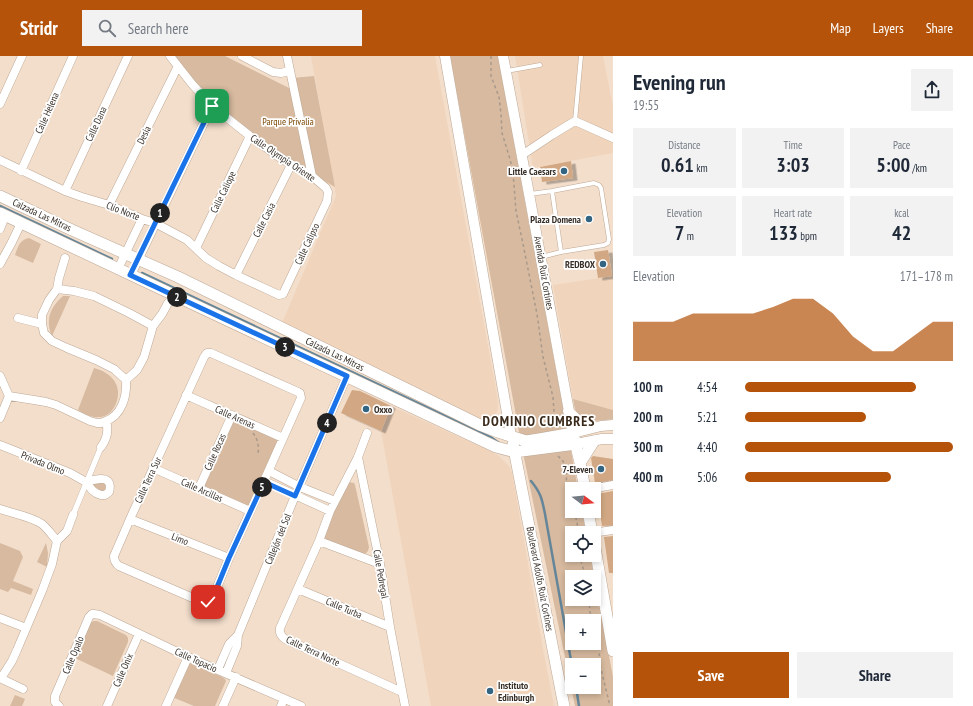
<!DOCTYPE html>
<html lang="en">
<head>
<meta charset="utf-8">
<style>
	body { margin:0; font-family:"PT Sans Narrow",sans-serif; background:#f2f2f3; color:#1f2937; height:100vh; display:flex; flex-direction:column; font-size:15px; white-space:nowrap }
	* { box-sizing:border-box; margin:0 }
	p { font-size:13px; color:#747a83 }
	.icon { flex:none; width:22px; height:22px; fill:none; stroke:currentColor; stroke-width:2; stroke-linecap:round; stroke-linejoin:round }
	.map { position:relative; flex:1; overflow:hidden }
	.details { display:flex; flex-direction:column; background:#fff; width:360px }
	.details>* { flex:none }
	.needle { width:26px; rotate:106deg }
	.fabs { position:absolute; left:565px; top:426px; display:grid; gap:8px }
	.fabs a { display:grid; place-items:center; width:36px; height:36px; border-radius:0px; background:#fff; box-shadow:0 2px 6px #0003; font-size:20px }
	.pin { position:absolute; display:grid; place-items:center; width:34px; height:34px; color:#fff; margin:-17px; border-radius:8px; box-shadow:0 2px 6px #0006 }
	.km { position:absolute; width:20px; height:20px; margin:-10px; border-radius:50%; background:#222; color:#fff; font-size:11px; line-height:20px; text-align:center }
	.round { display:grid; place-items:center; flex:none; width:42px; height:42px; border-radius:0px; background:#f2f2f3 }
	.headline { display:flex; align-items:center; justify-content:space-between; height:68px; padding:0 20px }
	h1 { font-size:22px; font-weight:700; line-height:30px }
	.figures { display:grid; grid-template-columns:repeat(3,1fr); gap:6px; height:68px; padding:4px 20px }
	.figures div { display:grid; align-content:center; border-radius:0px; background:#f2f2f3; text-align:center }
	.figures b { font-size:20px; font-weight:700 }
	.figures small { font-size:11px; font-weight:400 }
	.figures p { font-size:11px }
	.chart { height:112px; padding:8px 20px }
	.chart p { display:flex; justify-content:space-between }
	.chart svg { width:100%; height:72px; margin-top:4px; fill:#b45309; opacity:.7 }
	.cta { display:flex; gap:8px; margin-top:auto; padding:8px 20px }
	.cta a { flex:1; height:46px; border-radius:0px; background:#b45309; color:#fff; font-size:16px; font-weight:700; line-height:46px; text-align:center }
	.cta a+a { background:#f2f2f3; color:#1f2937 }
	ul { padding:0 20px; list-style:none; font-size:13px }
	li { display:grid; grid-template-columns:64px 48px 1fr; align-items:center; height:30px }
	li i { height:10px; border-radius:5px; background:#b45309 }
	header { display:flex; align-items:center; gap:24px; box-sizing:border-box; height:56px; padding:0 20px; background:#b45309; color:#fff }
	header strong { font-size:19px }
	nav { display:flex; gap:22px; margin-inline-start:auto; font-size:14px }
	.search { width:280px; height:36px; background:#f2f2f3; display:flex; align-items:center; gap:10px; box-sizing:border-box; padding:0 14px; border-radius:0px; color:#747a83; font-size:15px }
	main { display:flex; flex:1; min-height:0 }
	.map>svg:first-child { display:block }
</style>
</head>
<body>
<header>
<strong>Stridr</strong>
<div class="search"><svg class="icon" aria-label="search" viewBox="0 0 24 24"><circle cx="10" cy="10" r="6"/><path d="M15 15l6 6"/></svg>Search here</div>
<nav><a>Map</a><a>Layers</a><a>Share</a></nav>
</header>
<main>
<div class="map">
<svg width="613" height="650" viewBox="0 0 613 650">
	<defs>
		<filter id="shadow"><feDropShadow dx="4.5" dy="2.5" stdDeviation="0" flood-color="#0004"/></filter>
	</defs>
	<rect width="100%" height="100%" fill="#f3decb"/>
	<path fill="#f0d4bc" d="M311,0H435L497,339L498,351L497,356L492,362L486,364L479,363L282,267L336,140Z
		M515,0H603L613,51V97L533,112Z
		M613,220V354L573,343L553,229Z
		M391,350L492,396L499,400L509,410L512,417L544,598L554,650H431L381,375Z"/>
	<path fill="#d7ba9f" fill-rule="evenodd" d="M172,0H225L289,32L294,31L292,22L314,20L335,131L285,103L216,50Z
		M450,0H498L578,433H572V455H582L586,477H572V499H590L613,621V650H575L521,387ZM572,521H594V543H572ZM572,565H594V587H572ZM572,609H594V631H572Z
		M29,182L41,188L33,207L15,199C18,191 19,184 29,182Z
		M63,240H70L52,280C45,265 50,251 63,240Z
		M94,312C102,314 112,319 116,328C122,340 114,361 99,361C92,362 84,358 78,354Z
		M573,343L613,354V363C601,365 584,368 576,355C574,352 574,347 573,343Z
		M232,359L283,382L250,455L199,432Z
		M94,424L108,427L104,437L90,430Z
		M348,426L354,427L355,429L369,491L368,495L364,499L326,484L323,480L324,477Z
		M0,487L20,495L23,501L13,525L33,533L31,539L11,532L8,536L0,533Z
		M46,487L48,497L47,511L37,506Z
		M94,565H97L126,579L128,582V586L113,620L75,602L90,567Z
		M188,606L222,621L225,623L226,625L215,650H194L172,641Z
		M15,639L25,643L22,650H10Z"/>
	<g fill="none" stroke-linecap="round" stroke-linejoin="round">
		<path stroke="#658699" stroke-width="2.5" d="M0,150L112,203
			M142,217L492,382L499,387
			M531,425C541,437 542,443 545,458L572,610
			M576,631L579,650"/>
	</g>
	<path fill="#d1a883" filter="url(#shadow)" d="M571,105L573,122L542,126L540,111Z
		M608,194L612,220L598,222L594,196Z
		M352,334L360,335L391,350L381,375L341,357Z
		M593,400L613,403V424L595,427L591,402Z
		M613,435V469L602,470L597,438Z
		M613,480V517H609L604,481Z"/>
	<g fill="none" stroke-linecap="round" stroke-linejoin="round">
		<defs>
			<path id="service" d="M507,15L540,9
				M575,65L581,0
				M552,135L561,196
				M530,138L552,135L594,127L599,129L601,132L609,183L608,187L604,189L561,196L541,201"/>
			<path id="pedestrian" d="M73,459L101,391"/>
			<path id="minor" d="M242,0L273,16L281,17L289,15
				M287,0L312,120
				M0,48L22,0
				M522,99L552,79L575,65L613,82
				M0,104L65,135L82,141L109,149L142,163L155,167L187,184L206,202L219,210L236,219L279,239L283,238L327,145L328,136L326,132L312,120L282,103L250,80L212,50L192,28L170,0
				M21,115L73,0
				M65,135L128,0
				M109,149L178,10
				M0,173L5,160
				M196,192L250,80
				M65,202L59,222L57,233L49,244L42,259V268L44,277L52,285L67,292L96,304L114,313L126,324
				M0,208L12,186L21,167
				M118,213L142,163
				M131,219L212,50
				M236,219L291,109
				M57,233L74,235L94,240L129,257L153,270
				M18,262L42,268
				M207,297H211L298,336L300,337L301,342L264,425L229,502L213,541C211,546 208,547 202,546L119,510C115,507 114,504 114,500L130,463L204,301Z
				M0,320L9,340L34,344L46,346L56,349L90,365L97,367H101L106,365
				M186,339L283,382
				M0,362L9,340
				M367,377L358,401L330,455L319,485L280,572C279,577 281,580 285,583L402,636
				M0,389L70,417L86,426L92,434L96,437L101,439H105L109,436C114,418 96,423 86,426
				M101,391C107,383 109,375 106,365C122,359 127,340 126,324L137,314L144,301L153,270L162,258L168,247
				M358,401L380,508L390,571L405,650
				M153,412L250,455
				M269,415L300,431L335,445
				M264,425L330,455
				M199,432L232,359
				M591,433L613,429
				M0,453C14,458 30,460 42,468C48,473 52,479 57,485
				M130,463L229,502
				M592,477L613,474
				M319,485L380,508
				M298,533L390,571
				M0,562L26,572
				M218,613L229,588L238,579
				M226,617L237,590L238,579L295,440L347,320
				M0,622L23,633
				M1,622L12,605L17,594L42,535L52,508L57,485L67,475L73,459
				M59,650L55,646V640L89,561L92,558H94L100,559L188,601L301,650
				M107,650L139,578
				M166,650L188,601
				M223,650L236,621
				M281,650L284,643"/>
			<path id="tertiary" d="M445,0L511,380
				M503,0L529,138L573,377L601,370L613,369
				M568,355L580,366L589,373
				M576,388L602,383H613"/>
			<path id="secondary" d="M0,140L72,174L178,221L480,369L498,376L526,385L539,383L573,377L580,407L585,433
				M0,157L496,391L515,396L522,395L576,388
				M513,388L564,650
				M580,407L594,385
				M588,455L592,477
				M594,486L613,595"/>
		</defs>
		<use href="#service" stroke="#bea997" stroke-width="5"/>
		<use href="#pedestrian" stroke="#bea997" stroke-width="6"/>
		<use href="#minor" stroke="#bea997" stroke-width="9"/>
		<use href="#tertiary" stroke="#bea997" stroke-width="11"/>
		<use href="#secondary" stroke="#bea997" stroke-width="12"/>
		<path stroke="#a9998b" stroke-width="1.5" stroke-dasharray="3 3" stroke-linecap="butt" d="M491,0V20L499,41L501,58L502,77L510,103L513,116L516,155L523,188L537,258L543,301L553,341L554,355L552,372
			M253,377C258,384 259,390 258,398
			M558,400L563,405L566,413L567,435L572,451
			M574,455L577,466L578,477
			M579,499L586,521
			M589,543L590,556L593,565
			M594,568L598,578L600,609L610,650"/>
		<use href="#service" stroke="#fff" stroke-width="4"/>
		<use href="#pedestrian" stroke="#fff" stroke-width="5.5"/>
		<use href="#minor" stroke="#fff" stroke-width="8"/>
		<use href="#tertiary" stroke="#fff" stroke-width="10"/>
		<use href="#secondary" stroke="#fff" stroke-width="11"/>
	</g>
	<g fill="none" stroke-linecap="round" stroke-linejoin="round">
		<defs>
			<path id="route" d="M208,546L211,544L213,541L229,502L264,426L295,440L347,320L130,219L212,50"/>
		</defs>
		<use href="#route" stroke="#fff" stroke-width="8"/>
		<use href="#route" stroke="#1a73e8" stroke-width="5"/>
	</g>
	<g fill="#336583" stroke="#fff" stroke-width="1.5">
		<circle cx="564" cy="115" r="4"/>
		<circle cx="589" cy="163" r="4"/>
		<circle cx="603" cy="208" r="4"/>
		<circle cx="366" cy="353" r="4"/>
		<circle cx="601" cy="413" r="4"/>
		<circle cx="490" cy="635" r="4"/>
	</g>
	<g text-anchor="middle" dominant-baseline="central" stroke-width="3.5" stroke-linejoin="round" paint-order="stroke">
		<g font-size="10" fill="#372f28" stroke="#fff">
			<text transform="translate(47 57) rotate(-66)">Calle Helena</text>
			<text transform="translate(96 68) rotate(-65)">Calle Dana</text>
			<text transform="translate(144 79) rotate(-64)">Desia</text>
			<text transform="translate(283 102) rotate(34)">Calle Olympia Oriente</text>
			<text transform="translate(223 136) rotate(-64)">Calle Caliope</text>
			<text transform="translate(123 155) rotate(21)">Clío Norte</text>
			<text transform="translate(42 159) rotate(25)">Calzada Las Mitras</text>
			<text transform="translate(264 164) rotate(-63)">Calle Casia</text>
			<text transform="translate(307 188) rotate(-65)">Calle Calipso</text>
			<text transform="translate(544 217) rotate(80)">Avenida Ruiz Cortines</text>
			<text transform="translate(335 298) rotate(26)">Calzada Las Mitras</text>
			<text transform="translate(235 361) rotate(24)">Calle Arenas</text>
			<text transform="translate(215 396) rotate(-66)">Calle Rocas</text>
			<text transform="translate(43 407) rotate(22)">Privada Olmo</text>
			<text transform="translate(148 424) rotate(-65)">Calle Terra Sur</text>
			<text transform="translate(202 434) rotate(24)">Calle Arcillas</text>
			<text transform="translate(180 483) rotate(22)">Limo</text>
			<text transform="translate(278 483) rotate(-68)">Callejón del Sol</text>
			<text transform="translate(381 518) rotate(80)">Calle Pedregal</text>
			<text transform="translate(540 523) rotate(79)">Boulevard Adolfo Ruiz Cortines</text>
			<text transform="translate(344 552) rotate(23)">Calle Turba</text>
			<text transform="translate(313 595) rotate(25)">Calle Terra Norte</text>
			<text transform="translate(73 599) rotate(-67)">Calle Opalo</text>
			<text transform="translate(196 604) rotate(24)">Calle Topacio</text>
			<text transform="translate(123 614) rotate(-66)">Calle Onix</text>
		</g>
		<g font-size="10" fill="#7a4603" stroke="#fff">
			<text x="288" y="65">Parque Privalia</text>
		</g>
		<g font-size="10" font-weight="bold" fill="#372f28" stroke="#fff" text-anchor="end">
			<text x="556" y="115">Little Caesars</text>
			<text x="581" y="163">Plaza Domena</text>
			<text x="595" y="208">REDBOX</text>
			<text x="374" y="353" text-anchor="start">Oxxo</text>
			<text x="593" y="413">7-Eleven</text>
			<text x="498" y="629" text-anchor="start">Instituto<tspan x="498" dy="12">Edinburgh</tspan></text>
		</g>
		<g font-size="14" font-weight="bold" letter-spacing="1" fill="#3a2a1b" stroke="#fff">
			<text x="539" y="365">DOMINIO CUMBRES</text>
		</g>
	</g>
</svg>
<div class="fabs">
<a><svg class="needle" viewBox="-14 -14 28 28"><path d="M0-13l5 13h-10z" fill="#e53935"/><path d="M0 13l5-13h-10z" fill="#747a83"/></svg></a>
<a><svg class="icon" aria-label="locate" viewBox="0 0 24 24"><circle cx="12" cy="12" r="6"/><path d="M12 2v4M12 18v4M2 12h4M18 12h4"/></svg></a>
<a><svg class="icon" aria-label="layers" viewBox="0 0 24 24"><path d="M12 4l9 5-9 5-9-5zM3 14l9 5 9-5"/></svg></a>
<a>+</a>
<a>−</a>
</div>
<div class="pin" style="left:212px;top:50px;background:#1e9e55"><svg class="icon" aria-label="arrive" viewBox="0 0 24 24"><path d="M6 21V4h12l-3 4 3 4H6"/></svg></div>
<div class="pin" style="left:208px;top:546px;background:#d93025"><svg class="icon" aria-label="check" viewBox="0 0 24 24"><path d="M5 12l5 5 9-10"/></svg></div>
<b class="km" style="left:160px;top:157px">1</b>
<b class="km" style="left:177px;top:241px">2</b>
<b class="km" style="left:285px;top:291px">3</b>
<b class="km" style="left:327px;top:367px">4</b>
<b class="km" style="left:262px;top:431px">5</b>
</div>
<section class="details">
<div class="headline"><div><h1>Evening run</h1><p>19:55</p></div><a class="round"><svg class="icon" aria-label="share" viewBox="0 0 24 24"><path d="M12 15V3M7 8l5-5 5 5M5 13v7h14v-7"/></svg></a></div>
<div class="figures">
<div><p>Distance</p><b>0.61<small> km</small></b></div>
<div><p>Time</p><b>3:03</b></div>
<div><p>Pace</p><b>5:00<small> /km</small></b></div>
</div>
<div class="figures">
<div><p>Elevation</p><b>7<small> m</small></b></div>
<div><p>Heart rate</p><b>133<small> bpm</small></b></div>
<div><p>kcal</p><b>42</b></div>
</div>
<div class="chart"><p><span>Elevation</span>171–178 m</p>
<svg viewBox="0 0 160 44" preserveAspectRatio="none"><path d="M0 44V20L10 20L20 20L30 15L40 15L50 15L60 15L70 11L80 6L90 6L100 15L110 29L120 38L130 38L140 29L150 20L160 20V44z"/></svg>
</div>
<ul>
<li><b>100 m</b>4:54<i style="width:82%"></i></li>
<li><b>200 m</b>5:21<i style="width:58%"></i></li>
<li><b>300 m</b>4:40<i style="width:100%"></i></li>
<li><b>400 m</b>5:06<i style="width:70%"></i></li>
</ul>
<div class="cta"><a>Save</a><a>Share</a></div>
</section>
</main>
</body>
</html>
